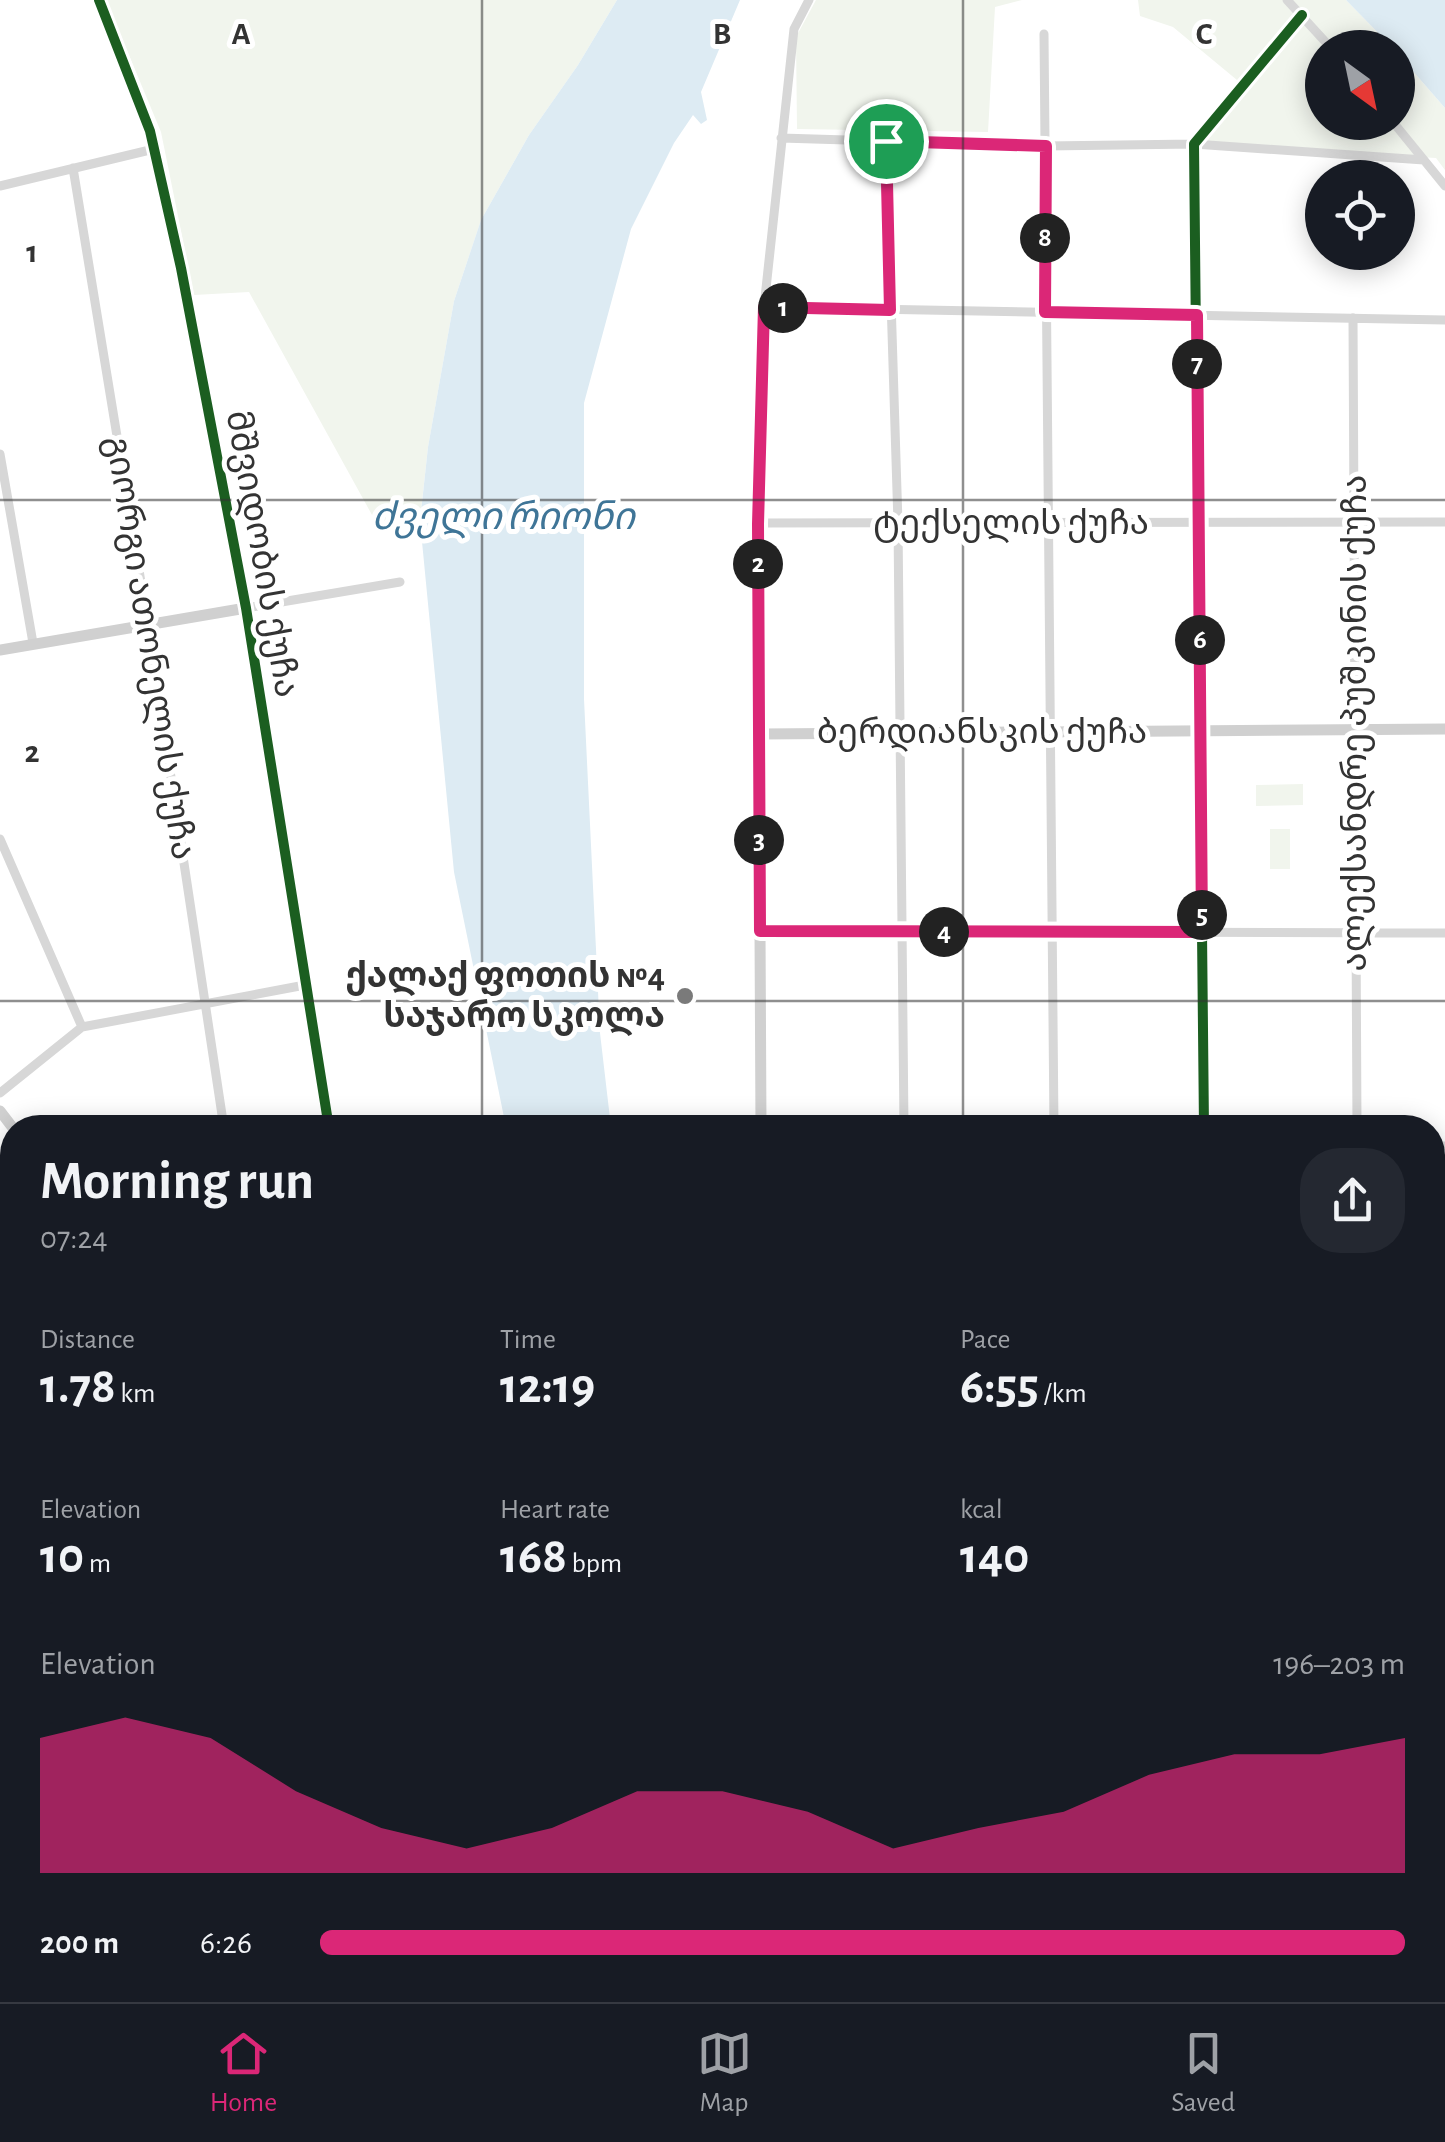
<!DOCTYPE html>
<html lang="en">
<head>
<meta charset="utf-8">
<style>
	body { margin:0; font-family:"Alegreya Sans","Noto Sans Georgian",sans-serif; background:#242831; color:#f1f3f6; height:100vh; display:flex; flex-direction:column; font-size:38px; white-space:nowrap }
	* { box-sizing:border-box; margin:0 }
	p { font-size:32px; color:#9ea1a6 }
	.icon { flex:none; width:55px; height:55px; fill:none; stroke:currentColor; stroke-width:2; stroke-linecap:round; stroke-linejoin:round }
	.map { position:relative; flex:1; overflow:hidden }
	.sheet { position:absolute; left:0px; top:1115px; width:1445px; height:888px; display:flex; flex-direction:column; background:#171b24; border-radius:40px 40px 0 0; box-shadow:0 5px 25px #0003 }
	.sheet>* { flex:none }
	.needle { width:65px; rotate:147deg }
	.fabs { position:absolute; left:1305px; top:30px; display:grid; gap:20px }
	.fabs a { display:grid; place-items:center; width:110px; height:110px; border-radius:50%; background:#171b24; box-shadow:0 5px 25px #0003; font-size:50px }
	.pin { position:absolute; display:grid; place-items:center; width:85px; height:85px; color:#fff; margin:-42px; border:5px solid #fff; border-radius:50%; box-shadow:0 2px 10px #0007 }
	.km { position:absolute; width:50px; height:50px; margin:-25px; border-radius:50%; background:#222; color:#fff; font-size:28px; line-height:50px; text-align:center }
	.round { display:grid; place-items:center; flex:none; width:105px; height:105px; border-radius:40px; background:#242831 }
	.overview { display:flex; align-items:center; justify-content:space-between; height:170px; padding:0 40px }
	h1 { font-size:55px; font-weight:700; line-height:75px }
	.stats { display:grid; grid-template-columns:repeat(3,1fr); gap:15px; height:170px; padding:10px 40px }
	.stats div { display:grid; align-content:center }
	.stats b { font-size:50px; font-weight:700 }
	.stats small { font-size:28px; font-weight:400 }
	.stats p { font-size:28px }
	.chart { height:280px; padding:20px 40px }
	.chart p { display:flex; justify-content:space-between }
	.chart svg { width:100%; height:180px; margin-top:10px; fill:#db2777; opacity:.7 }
	ul { padding:0 40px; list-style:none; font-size:32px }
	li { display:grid; grid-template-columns:160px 120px 1fr; align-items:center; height:75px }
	li i { height:25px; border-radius:12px; background:#db2777 }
	.tab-bar { display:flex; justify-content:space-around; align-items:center; height:140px; border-top:2px solid #363941; background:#171b24; font-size:28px; color:#9ea1a6 }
	.tab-bar a { display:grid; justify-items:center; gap:5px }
	.tab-bar .active { color:#db2777 }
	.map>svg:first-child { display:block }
</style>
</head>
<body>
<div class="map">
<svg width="1445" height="2002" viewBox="0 0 1445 2002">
	<rect width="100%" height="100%" fill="#fff"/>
	<path fill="#f1f5ed" d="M106,0H617L578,65L529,135L481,220L454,301L428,447L420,520L423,545L405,517L377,524L249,292L194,295L161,132Z
		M816,0H1022L995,7L988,132L797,129L796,37Z
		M1138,0H1346L1392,47L1322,48V122H1398V54L1445,108V170L1436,158L1194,144L1243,85L1173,27L1140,16Z
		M1303,784V805L1256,806V785Z
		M1270,829H1290V869H1270Z
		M1445,1154V1338L1433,1339V1155Z
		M5,1473L12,1483V1526L0,1527V1475Z"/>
	<path fill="#ddebf3" d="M617,0H740L701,92L707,120L701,124L693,115L674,143L631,229L584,403V699L600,1033L611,1127H506L454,872L420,521L428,447L454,301L481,220L529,135L578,65Z
		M1346,0H1445V108L1398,54V48L1392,47Z
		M645,1990H731V2002H643Z"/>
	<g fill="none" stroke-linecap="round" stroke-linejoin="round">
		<path stroke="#d7d7d7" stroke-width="9" d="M99,0L150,131L181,268L246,608L400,582
			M1287,0L1331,48
			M1044,34L1054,1128
			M1393,122L1445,186
			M781,138L1046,146L1194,144L1424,160
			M886,141L898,523L904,1128
			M73,168L148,625L224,1128
			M0,186L154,149
			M764,307L1445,320
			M1353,318L1357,1128
			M0,454L33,643
			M757,523L1445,522
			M759,734L757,523L764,307L794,29L809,0
			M0,839L82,1027
			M760,931L1445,933
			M0,1093L82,1027L305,985
			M1204,1128L1194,144L1302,15
			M1432,1146H1445
			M0,1207L12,1197
			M1432,1352H1445
			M0,1407L12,1423
			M1432,1562H1445
			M0,1896L12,1882
			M1432,1975H1445
			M912,1990V2002
			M1061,1990V2002
			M1206,1990V2002
			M1355,1990V2002
			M148,2002L159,1990
			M352,2002L355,1990
			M570,2002L572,1990"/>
		<path stroke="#d0d0d0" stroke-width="11" d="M0,650L246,608L329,1128
			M0,1111L13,1128
			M761,1128L759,734L1445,729
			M0,1573L12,1574
			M0,1753L12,1754
			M1432,1774H1445
			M443,1990L446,2002
			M761,1990V2002
			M245,2002L247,1990"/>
		<defs>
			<path id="cycleway" d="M99,0L150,131L181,268L246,608L329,1128
				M1204,1128L1194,144L1302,15"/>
		</defs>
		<use href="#cycleway" stroke="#fff" stroke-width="16"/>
		<use href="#cycleway" stroke="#1b5e20" stroke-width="10"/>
	</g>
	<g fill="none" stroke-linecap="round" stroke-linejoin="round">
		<defs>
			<path id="route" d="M886,141L1046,146L1045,312L1197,315L1202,932L760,931L758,524L764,307L890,310Z"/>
		</defs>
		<use href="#route" stroke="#fff" stroke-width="20"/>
		<use href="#route" stroke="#db2777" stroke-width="12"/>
	</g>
	<path fill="none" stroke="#333" stroke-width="2.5" stroke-opacity="0.55" d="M482,0V1128M963,0V1128M0,500H1445M0,1001H1445M0,1501H12M1432,1501H1445M482,1990V2002M963,1990V2002"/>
	<circle fill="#7a7a7a" stroke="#fff" stroke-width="4" cx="685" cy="996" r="10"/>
	<g text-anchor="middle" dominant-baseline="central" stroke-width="10" stroke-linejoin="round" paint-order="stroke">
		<g font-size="35" fill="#333" stroke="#fff">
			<text x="1011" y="523">ტექსელის ქუჩა</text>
			<text transform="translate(262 554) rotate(80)">მშვიდობის ქუჩა</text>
			<text transform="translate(150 648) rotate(81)">გიორგი ათონელის ქუჩა</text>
			<text transform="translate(1355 723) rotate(-90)">ალექსანდრე პუშკინის ქუჩა</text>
			<text x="982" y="732">ბერდიანსკის ქუჩა</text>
		</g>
		<g font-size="35" font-weight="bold" fill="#333" stroke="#fff" text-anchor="end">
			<text x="665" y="976">ქალაქ ფოთის №4<tspan x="665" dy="40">საჯარო სკოლა</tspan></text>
		</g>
		<g font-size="38" font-style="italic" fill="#3f7597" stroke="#fff">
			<text x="503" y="518">ძველი რიონი</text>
		</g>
	</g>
	<g font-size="32" text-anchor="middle" font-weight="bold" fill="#333" stroke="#fff" stroke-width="10" stroke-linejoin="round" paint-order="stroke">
		<text x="241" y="44">A</text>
		<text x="722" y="44">B</text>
		<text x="1204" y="44">C</text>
		<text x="32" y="262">1</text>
		<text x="32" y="762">2</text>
	</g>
</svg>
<div class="fabs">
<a><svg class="needle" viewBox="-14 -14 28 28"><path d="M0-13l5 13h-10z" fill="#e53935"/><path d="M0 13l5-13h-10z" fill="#9ea1a6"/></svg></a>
<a><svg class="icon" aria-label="locate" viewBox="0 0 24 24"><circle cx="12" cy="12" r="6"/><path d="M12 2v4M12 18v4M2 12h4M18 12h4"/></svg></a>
</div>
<div class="pin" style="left:886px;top:141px;background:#1e9e55"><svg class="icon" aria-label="arrive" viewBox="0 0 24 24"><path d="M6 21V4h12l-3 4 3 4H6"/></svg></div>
<b class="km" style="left:783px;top:308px">1</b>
<b class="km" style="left:758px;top:564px">2</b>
<b class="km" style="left:759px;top:840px">3</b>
<b class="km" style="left:944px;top:932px">4</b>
<b class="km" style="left:1202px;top:915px">5</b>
<b class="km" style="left:1200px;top:640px">6</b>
<b class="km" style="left:1197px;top:364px">7</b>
<b class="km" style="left:1045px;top:238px">8</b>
<section class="sheet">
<div class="overview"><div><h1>Morning run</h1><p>07:24</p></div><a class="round"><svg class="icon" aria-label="share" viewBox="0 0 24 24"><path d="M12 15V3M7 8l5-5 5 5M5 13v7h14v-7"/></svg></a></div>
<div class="stats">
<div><p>Distance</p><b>1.78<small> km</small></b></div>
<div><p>Time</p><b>12:19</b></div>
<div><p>Pace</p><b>6:55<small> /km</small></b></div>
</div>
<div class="stats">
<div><p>Elevation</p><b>10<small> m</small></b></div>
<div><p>Heart rate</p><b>168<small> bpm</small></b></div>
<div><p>kcal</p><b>140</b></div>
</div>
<div class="chart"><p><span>Elevation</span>196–203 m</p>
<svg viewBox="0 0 160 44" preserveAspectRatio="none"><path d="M0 44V11L10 6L20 11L30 24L40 33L50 38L60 33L70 24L80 24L90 29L100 38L110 33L120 29L130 20L140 15L150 15L160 11V44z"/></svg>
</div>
<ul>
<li><b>200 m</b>6:26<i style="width:100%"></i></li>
</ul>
</section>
</div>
<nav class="tab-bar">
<a class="active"><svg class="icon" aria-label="home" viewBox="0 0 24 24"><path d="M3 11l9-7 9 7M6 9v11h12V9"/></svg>Home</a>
<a><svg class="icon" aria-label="map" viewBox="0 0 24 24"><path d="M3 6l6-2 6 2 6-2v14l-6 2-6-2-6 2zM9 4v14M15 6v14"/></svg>Map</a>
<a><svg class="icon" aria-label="saved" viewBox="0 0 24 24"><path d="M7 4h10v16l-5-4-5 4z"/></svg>Saved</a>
</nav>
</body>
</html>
